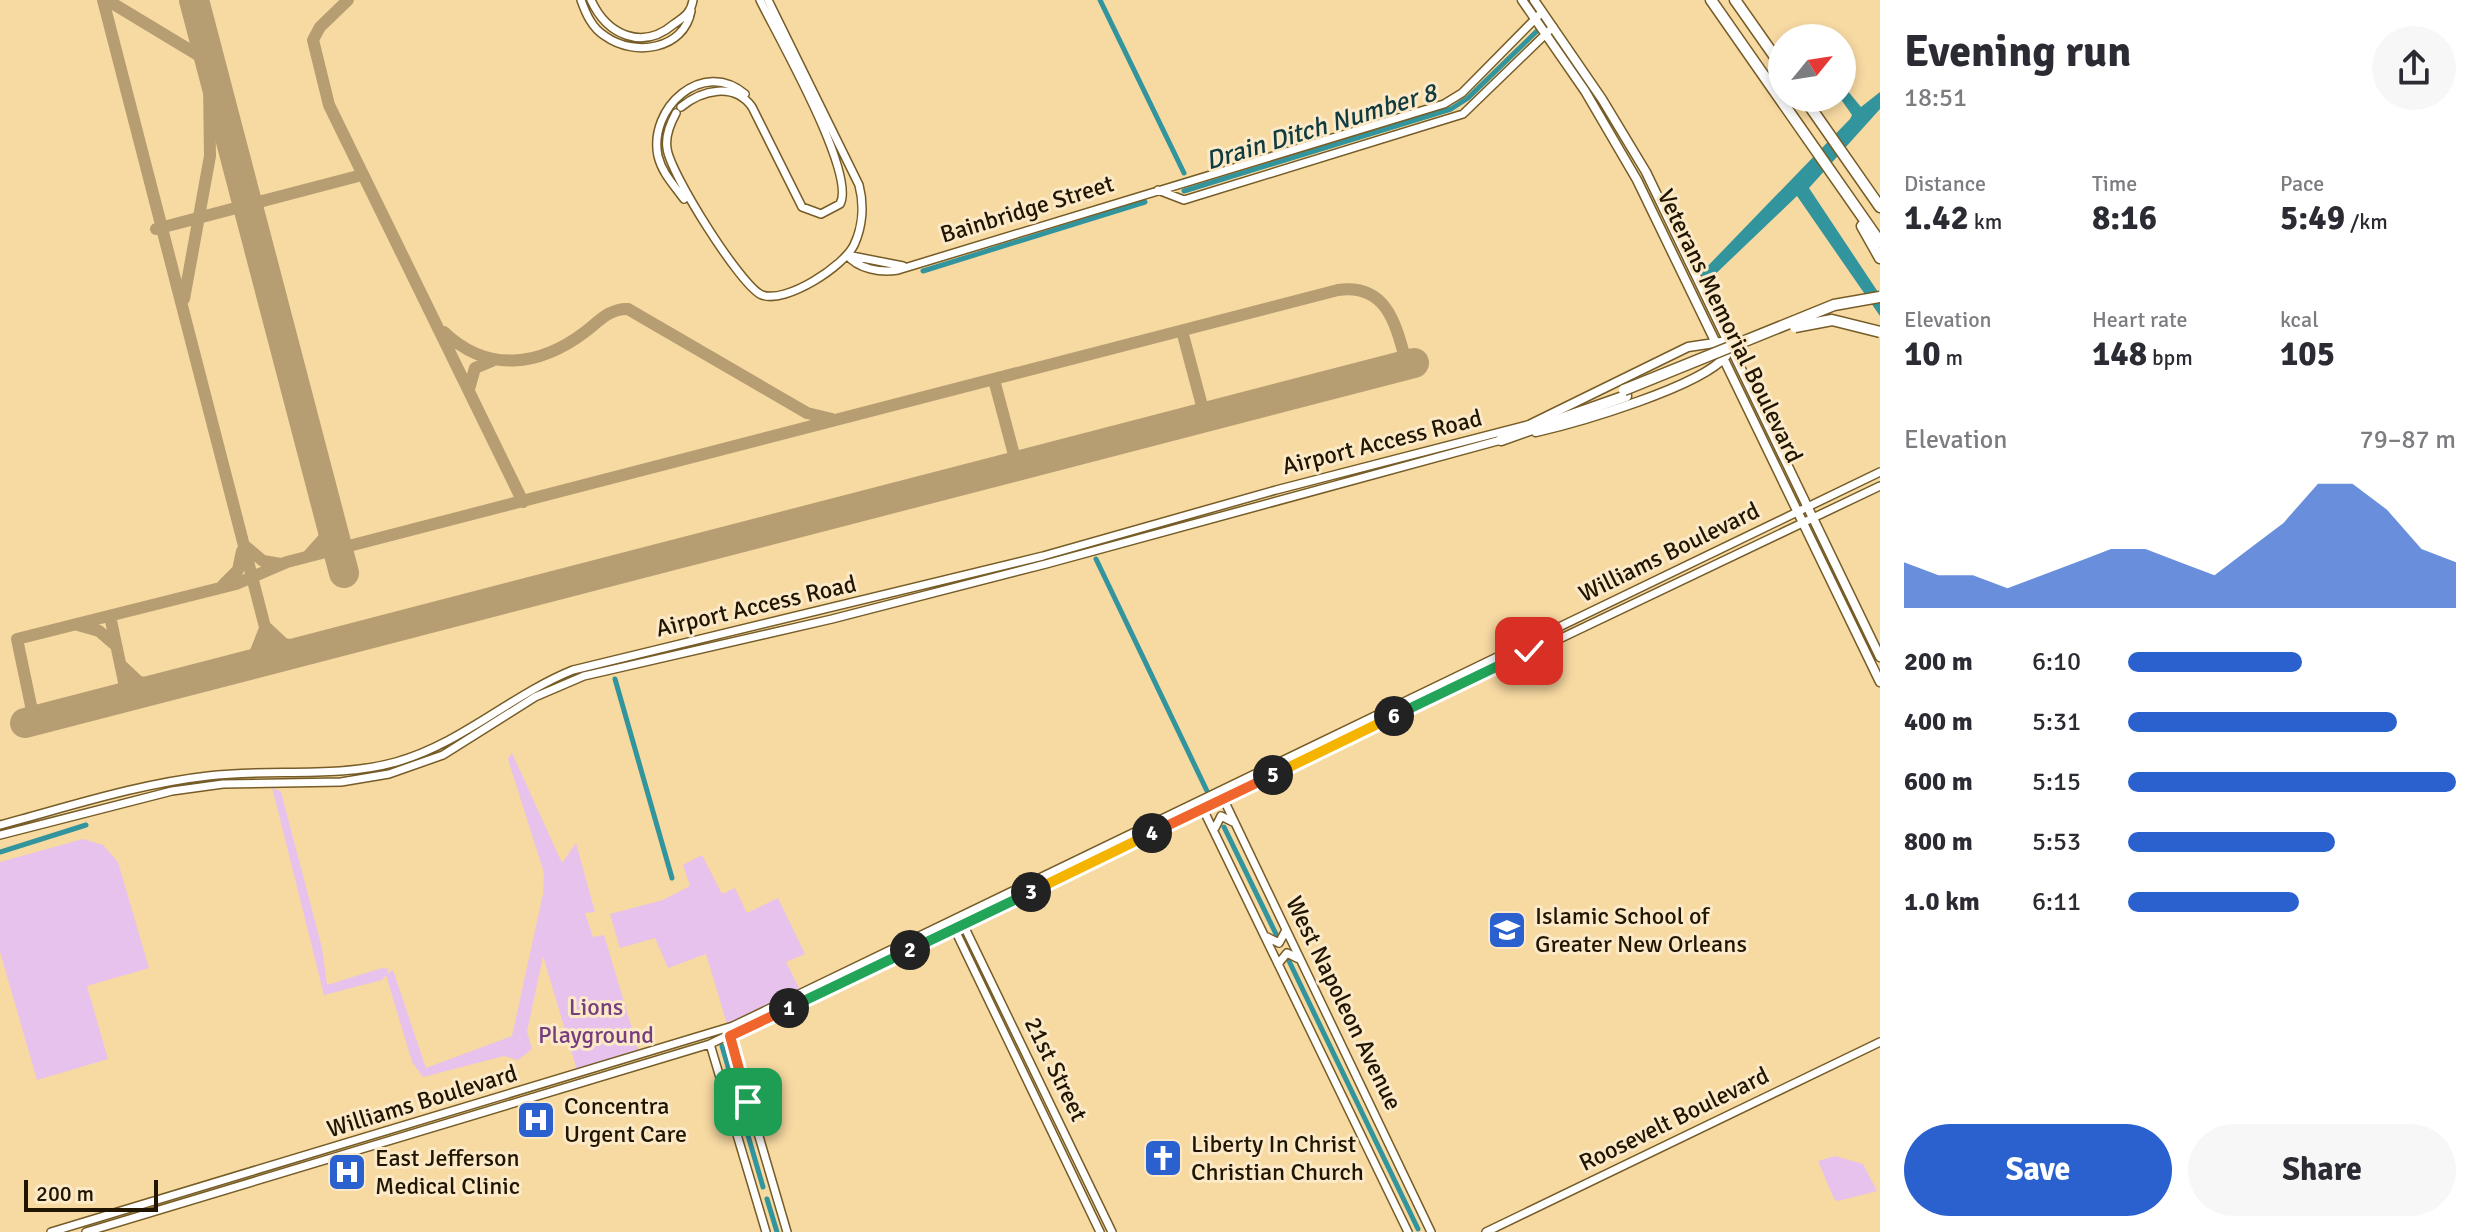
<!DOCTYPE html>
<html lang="en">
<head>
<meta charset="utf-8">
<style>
	body { margin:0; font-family:Signika,sans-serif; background:#f7f7f7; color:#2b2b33; height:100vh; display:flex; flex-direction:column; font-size:30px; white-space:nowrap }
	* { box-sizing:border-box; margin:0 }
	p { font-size:26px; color:#7c7c81 }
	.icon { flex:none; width:44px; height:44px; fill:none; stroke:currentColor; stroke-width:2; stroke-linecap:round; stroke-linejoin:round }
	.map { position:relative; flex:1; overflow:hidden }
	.panel { display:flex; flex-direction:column; background:#fff; width:600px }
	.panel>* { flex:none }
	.needle { width:52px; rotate:60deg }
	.buttons { position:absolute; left:1768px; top:24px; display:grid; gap:16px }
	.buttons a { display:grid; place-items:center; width:88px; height:88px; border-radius:50%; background:#fff; box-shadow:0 4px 12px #0003; font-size:40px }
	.scale { position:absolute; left:24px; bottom:20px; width:134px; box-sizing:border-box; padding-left:8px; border:4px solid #1f1501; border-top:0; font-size:22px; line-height:28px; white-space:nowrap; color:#1f1501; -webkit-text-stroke:6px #fbe9c8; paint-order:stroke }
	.pin { position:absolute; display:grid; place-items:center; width:68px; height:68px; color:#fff; margin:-34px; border-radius:16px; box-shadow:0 4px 12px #0006 }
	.km { position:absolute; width:40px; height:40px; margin:-20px; border-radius:50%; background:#222; color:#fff; font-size:22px; line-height:40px; text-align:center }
	.round { display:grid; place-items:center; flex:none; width:84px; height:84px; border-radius:42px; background:#f7f7f7 }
	.summary { display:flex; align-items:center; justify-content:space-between; height:136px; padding:0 24px }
	h1 { font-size:44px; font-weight:800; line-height:60px }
	.stats { display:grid; grid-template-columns:repeat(3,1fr); gap:12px; height:136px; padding:8px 24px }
	.stats div { display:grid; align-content:center }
	.stats b { font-size:34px; font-weight:800 }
	.stats small { font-size:22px; font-weight:400 }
	.stats p { font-size:22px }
	.chart { height:224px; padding:16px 24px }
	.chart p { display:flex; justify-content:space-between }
	.chart svg { width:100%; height:144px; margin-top:8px; fill:#2a61ce; opacity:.7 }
	.cta { display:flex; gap:16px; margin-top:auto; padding:16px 24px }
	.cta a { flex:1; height:92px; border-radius:48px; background:#2a61ce; color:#fff; font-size:32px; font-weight:800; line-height:92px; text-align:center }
	.cta a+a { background:#f7f7f7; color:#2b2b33 }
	ul { padding:0 24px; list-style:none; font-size:26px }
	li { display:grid; grid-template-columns:128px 96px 1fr; align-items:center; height:60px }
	li i { height:20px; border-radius:10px; background:#2a61ce }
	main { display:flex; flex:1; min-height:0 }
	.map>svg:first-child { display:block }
</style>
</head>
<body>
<main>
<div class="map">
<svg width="1880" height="1232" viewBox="0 0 1880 1232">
	<rect width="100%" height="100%" fill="#f7d9a2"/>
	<path fill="#e7c2ec" d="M512,753L562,863L576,843L595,912L585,913L593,937L604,935L639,1052L577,1070L543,956L527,1032L532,1049L518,1060L504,1056L423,1077L412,1062L386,975L382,980L324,995L272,787L281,792L322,948L327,985L382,968L389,969L387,974L393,970L426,1068L512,1036L543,894L544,873L508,759Z
		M83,839L103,845L118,862L149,968L87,986L108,1059L37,1080L0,952V862Z
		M702,855L722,894L735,888L747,913L778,898L805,954L786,962L800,990L727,1024L706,954L668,968L655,938L620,948L610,914L663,900L690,886L683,865Z
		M1835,1156L1863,1164L1877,1191L1838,1201L1834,1199L1818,1161Z"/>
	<path fill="#32949c" d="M1842,84L1861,107L1880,92V109L1809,188L1880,295V316L1797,196L1706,283L1701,273L1850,119L1852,115L1840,98Z"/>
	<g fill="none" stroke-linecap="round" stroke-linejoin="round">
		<path stroke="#32949c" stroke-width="5" d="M1100,0L1184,173
			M1184,191L1451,109L1468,98L1537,31
			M923,271L1145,202
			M1096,559L1207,791
			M615,679L672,878
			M1224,827L1276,934
			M0,852L86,825
			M1289,961L1418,1229
			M722,1046L763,1187
			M767,1199L777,1232"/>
		<path stroke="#b69e72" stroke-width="12" d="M103,0L273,658
			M107,0L208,61
			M348,0L320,27L313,40L329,105L523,502
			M156,229L362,175
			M184,299L210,156L209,83L201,26
			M1182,331L1205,417
			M444,332C488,374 540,366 585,332C598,322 610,308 628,309L807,413L832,419
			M994,380L1017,466
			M469,389L475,368L492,361
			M245,546L263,561L281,564
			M308,556L325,537L328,514
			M223,585L238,570L242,551
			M110,616L127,696
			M78,625L99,631L114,644
			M267,628L284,644L310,649
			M121,665L139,682L166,686
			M236,668L255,654L264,631
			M34,720L17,639L236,584L287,562L1338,290C1388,283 1396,326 1407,365"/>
		<path stroke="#b69e72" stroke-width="30" d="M194,0L344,573
			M25,723L1414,363"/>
		<defs>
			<path id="secondary" d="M581,0C586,14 592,28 605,36C634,57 684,50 691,11
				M591,0C607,35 642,51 674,24C684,17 691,13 693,0
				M681,107C702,90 734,82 752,107L802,207L821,214L840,204C857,174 777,35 760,0
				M676,113C670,124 665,136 667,148C669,172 742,288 762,295C786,304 844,266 854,245C863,226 864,204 859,185L768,0
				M1158,190L1184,200L1463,114L1553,27
				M684,199C674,185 662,173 658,156C648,108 703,58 745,94
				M847,255C858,269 881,273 898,270L1444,104L1462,93L1542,12
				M847,255L903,266
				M1223,798L1431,1232
				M1202,807L1408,1232
				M0,825C68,807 137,784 208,776C270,768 334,779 396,762C461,744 511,695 573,670L1043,556L1276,490L1531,424
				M1215,828L1221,816L1235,823
				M0,835L172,791L223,784L341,782L389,774L443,755L535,697L584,676L832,619L1046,564L1501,440
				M963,924L1112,1232
				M954,928L1100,1232
				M1267,937L1279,943L1285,932
				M1278,964L1287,953L1297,958
				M729,1034L787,1232
				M710,1044L766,1232
				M51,1232L733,1026L1880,472
				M86,1232L710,1044L1880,486
				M1486,1232L1880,1042"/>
			<path id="primary" d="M1522,0L1585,91L1637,180L1880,682
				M1534,0L1602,99L1646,172L1880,657
				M1531,424L1688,347L1721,342
				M1536,432C1579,422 1700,387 1726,356"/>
			<path id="highway" d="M1711,0L1880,242
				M1735,0L1782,67
				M1804,98L1880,207
				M1862,226L1880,258
				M1501,440L1626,396"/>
		</defs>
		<use href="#secondary" stroke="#765c27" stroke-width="10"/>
		<use href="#primary" stroke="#765c27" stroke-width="11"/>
		<use href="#highway" stroke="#765c27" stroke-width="13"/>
		<use href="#secondary" stroke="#fff" stroke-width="7"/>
		<use href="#primary" stroke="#fff" stroke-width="8"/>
		<use href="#highway" stroke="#fff" stroke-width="10"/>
		<defs>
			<path id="highway-bridge" d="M1795,327L1832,320L1880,332
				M1624,390L1834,305L1880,297"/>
		</defs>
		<use href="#highway-bridge" stroke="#765c27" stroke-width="13" stroke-linecap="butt"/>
		<use href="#highway-bridge" stroke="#fff" stroke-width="10"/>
	</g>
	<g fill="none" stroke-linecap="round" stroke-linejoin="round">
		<defs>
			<path id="split-1" d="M748,1102L730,1036L789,1008"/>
			<path id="split-2" d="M789,1008L910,950"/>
			<path id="split-3" d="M910,950L1031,892"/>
			<path id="split-4" d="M1031,892L1152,833"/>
			<path id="split-5" d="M1152,833L1273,775"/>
			<path id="split-6" d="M1273,775L1394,716"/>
			<path id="split-7" d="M1394,716L1529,651"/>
		</defs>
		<use href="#split-1" stroke="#fff" stroke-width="16"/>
		<use href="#split-2" stroke="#fff" stroke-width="16"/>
		<use href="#split-3" stroke="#fff" stroke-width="16"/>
		<use href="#split-4" stroke="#fff" stroke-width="16"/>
		<use href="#split-5" stroke="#fff" stroke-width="16"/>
		<use href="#split-6" stroke="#fff" stroke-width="16"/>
		<use href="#split-7" stroke="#fff" stroke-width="16"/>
		<use href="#split-1" stroke="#f0652b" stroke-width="10"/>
		<use href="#split-2" stroke="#22a559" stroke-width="10"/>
		<use href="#split-3" stroke="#22a559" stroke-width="10"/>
		<use href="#split-4" stroke="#f5b400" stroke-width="10"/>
		<use href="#split-5" stroke="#f0652b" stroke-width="10"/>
		<use href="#split-6" stroke="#f5b400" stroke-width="10"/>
		<use href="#split-7" stroke="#22a559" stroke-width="10"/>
	</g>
	<defs>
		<symbol id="school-square" viewBox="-11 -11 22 22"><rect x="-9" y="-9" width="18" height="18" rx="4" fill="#2a61ce" stroke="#fbe9c8"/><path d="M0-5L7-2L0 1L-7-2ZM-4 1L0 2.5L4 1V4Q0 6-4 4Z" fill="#fff"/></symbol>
		<symbol id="hospital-square" viewBox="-11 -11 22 22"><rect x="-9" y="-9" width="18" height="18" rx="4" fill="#2a61ce" stroke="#fbe9c8"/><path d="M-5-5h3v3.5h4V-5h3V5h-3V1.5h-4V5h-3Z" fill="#fff"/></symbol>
		<symbol id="church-square" viewBox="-11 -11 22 22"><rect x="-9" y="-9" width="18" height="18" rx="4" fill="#2a61ce" stroke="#fbe9c8"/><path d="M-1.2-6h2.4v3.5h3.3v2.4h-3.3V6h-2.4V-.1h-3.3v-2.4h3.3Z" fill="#fff"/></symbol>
	</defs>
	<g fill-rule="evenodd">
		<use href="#school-square" x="1485" y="908" width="44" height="44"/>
		<use href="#hospital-square" x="514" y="1098" width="44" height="44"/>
		<use href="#church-square" x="1141" y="1136" width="44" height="44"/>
		<use href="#hospital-square" x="325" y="1150" width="44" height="44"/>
	</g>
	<g text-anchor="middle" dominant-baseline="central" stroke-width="6" stroke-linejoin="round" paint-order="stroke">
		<g font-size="24" fill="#1f1501" stroke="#fbe9c8">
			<text transform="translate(1027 209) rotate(-17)">Bainbridge Street</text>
			<text transform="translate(1730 326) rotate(64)">Veterans Memorial Boulevard</text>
			<text transform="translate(1382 442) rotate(-14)">Airport Access Road</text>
			<text transform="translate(1669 552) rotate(-26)">Williams Boulevard</text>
			<text transform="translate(756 606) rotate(-13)">Airport Access Road</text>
			<text transform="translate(1344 1003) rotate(64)">West Napoleon Avenue</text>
			<text transform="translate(1056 1069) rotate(64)">21st Street</text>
			<text transform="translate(422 1101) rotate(-17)">Williams Boulevard</text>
			<text transform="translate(1674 1119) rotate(-26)">Roosevelt Boulevard</text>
		</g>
		<g font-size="24" fill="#1f1501" stroke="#fbe9c8" text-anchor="start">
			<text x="1535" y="916">Islamic School of<tspan x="1535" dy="28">Greater New Orleans</tspan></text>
			<text x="564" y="1106">Concentra<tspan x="564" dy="28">Urgent Care</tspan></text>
			<text x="1191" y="1144">Liberty In Christ<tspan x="1191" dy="28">Christian Church</tspan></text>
			<text x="375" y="1158">East Jefferson<tspan x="375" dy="28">Medical Clinic</tspan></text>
		</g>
		<g font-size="24" fill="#763e7e" stroke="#fbe9c8">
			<text x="596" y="1007">Lions<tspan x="596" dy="28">Playground</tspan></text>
		</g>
		<g font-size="26" font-style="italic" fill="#103c40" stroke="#fbe9c8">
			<text transform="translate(1321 127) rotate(-17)">Drain Ditch Number 8</text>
		</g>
	</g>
</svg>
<div class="buttons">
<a><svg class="needle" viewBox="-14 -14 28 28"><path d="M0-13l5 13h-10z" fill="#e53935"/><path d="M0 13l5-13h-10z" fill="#7c7c81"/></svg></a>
</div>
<div class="scale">200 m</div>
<div class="pin" style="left:748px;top:1102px;background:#1e9e55"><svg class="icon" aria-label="arrive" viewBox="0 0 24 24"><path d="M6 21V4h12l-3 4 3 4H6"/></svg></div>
<div class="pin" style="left:1529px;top:651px;background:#d93025"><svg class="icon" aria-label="check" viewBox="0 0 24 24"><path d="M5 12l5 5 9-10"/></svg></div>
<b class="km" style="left:789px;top:1008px">1</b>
<b class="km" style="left:910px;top:950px">2</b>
<b class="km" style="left:1031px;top:892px">3</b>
<b class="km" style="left:1152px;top:833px">4</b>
<b class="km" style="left:1273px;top:775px">5</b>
<b class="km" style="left:1394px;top:716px">6</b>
</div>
<section class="panel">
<div class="summary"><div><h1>Evening run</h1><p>18:51</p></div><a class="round"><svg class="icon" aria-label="share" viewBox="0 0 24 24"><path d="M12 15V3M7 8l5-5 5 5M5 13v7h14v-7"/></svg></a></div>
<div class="stats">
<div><p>Distance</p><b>1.42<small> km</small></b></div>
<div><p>Time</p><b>8:16</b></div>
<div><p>Pace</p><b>5:49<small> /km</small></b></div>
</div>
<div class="stats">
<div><p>Elevation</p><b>10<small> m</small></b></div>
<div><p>Heart rate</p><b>148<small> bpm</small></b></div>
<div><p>kcal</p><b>105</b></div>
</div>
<div class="chart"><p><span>Elevation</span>79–87 m</p>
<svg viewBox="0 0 160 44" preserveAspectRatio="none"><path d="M0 44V30L10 34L20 34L30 38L40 34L50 30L60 26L70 26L80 30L90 34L100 26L110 18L120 6L130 6L140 14L150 26L160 30V44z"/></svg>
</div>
<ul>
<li><b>200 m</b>6:10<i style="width:53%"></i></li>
<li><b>400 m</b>5:31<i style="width:82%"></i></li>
<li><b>600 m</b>5:15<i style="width:100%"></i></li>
<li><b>800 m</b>5:53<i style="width:63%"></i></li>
<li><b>1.0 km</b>6:11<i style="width:52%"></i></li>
</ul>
<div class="cta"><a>Save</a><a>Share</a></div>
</section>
</main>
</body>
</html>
